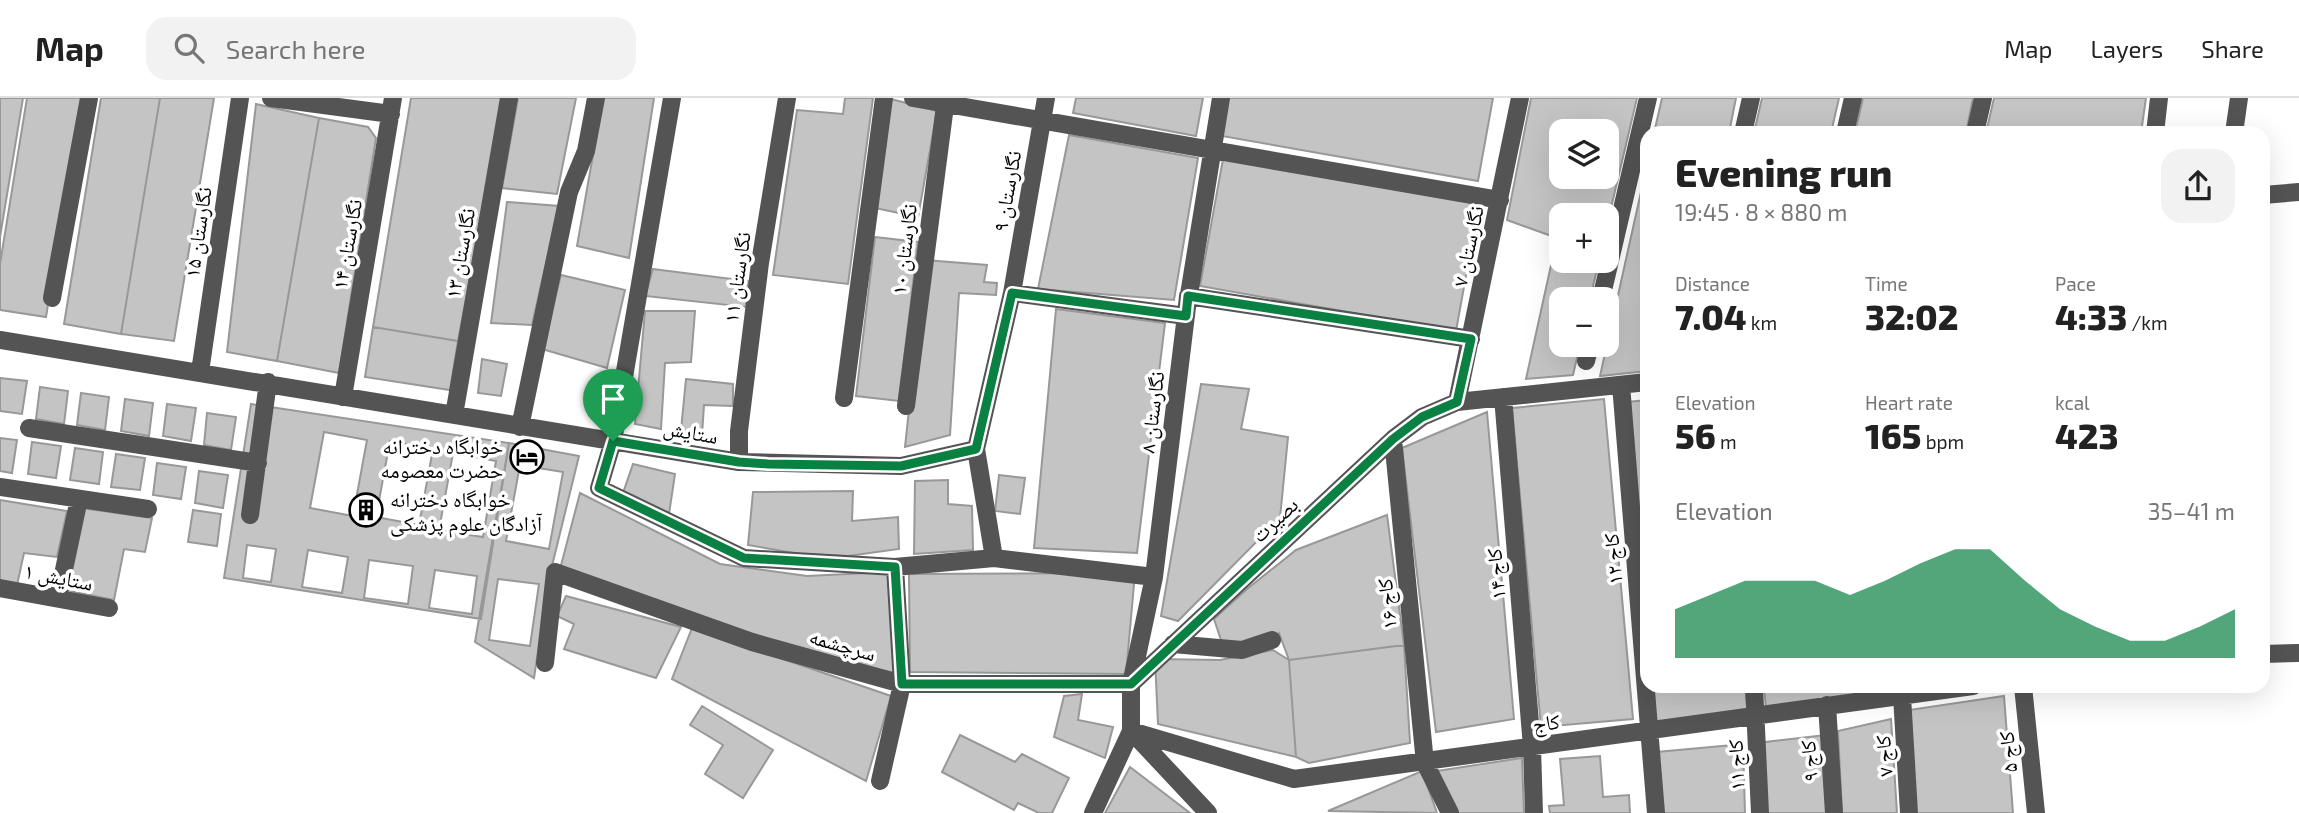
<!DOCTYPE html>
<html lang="en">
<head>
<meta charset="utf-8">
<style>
	body { margin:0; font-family:"Exo 2","Noto Naskh Arabic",sans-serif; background:#f2f2f2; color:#222; height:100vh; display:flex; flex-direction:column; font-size:26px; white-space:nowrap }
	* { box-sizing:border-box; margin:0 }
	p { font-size:23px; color:#767676 }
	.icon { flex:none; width:38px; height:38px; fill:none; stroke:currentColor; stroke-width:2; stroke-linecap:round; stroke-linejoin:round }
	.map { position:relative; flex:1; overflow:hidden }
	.details { position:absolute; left:1640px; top:28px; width:630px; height:567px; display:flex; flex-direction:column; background:#fff; border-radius:21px; box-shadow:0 7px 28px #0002 }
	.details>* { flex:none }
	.tools { position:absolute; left:1549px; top:21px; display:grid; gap:14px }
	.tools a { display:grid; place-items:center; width:70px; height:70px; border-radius:14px; background:#fff; box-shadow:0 7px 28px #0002; font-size:35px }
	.pin { position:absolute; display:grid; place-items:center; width:60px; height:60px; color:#fff; margin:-72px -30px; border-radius:50% 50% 50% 0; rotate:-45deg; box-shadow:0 0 7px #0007 }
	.pin .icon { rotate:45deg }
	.round { display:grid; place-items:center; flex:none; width:74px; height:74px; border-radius:21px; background:#f2f2f2 }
	.summary { display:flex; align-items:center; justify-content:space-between; height:119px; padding:0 35px }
	h1 { font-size:38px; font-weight:800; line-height:52px }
	.figures { display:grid; grid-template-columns:repeat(3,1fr); gap:10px; height:119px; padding:7px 35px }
	.figures div { display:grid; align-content:center }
	.figures b { font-size:35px; font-weight:800 }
	.figures small { font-size:19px; font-weight:400 }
	.figures p { font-size:19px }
	.chart { height:196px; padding:14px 35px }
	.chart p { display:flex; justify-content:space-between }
	.chart svg { width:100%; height:126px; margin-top:7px; fill:#0b8043; opacity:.7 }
	header { display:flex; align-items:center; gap:42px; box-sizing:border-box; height:98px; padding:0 35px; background:#fff; border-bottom:2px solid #e0e0e0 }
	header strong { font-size:33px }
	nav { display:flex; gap:38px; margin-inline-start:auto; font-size:24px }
	.search { width:490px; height:63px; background:#f2f2f2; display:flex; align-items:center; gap:18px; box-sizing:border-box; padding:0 24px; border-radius:21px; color:#767676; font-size:26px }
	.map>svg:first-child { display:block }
</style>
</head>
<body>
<header>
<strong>Map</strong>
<div class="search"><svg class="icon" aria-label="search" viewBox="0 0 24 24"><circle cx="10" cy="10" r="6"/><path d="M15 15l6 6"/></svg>Search here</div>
<nav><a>Map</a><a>Layers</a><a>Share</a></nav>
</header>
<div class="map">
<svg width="2299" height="715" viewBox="0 0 2299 715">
	<rect width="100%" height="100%" fill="#fff"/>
	<path fill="#c4c4c4" stroke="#989898" stroke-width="2" fill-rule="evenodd" d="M0,0H27L0,166Z
		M23,0H82L46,219L0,212V139Z
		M101,0H160L121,236L64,226Z
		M160,0H214L174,243L121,236Z
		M411,0H504L458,243L373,229Z
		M518,0H576L557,96L502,90Z
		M603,0H654L629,160L577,148Z
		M845,0H873L848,186L773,177L797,12L843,16Z
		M1076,0H1203L1196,38L1073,15Z
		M1228,0H1493L1478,83L1222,38Z
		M1531,0H1637L1606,131V117H1561V163H1599L1590,201H1561V247H1580L1573,277L1526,281L1557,140L1507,122ZM1561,33H1606V79H1561Z
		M1662,0H1736L1729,35H1654Z
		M1762,0H1839L1831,35H1754Z
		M1863,0H1973L1966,35H1855Z
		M1994,0H2146L2141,35H1986Z
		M891,1L937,13L918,119L875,110Z
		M256,6L319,20L277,263L227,254Z
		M319,20L368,29L376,40L339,275L277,263Z
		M1069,37L1198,60L1174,202L1038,191Z
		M1223,61L1479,106L1456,233L1200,188Z
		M1647,67V273L1600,278Z
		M507,104L559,108L532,227L491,225Z
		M875,139L918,144L899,303L856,298Z
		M925,162L987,167L984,184L997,185L996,197L959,195L950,337L905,349Z
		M653,171L748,183L746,209L645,198Z
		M561,177L625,192L607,270L542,251Z
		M1056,211L1165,225L1137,455L1034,450Z
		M645,213H695L691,264L665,265L661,331L635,326Z
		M373,229L458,243L450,292L365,279Z
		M482,261L507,266L501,298L478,295Z
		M0,280L27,283L22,316L0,313Z
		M686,281L733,286V308L704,307L702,337L681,332Z
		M1201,286L1249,291L1241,331L1288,339L1280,420L1178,523L1161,518Z
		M40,289L68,293L64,326L36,321Z
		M81,295L109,299L105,332L77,327Z
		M125,301L153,305L149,338L121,333Z
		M1604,301L1633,621L1541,629L1512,310Z
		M1647,302V526L1627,304Z
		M167,306L196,310L191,343L163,338Z
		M251,306L509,345L481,521L224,480Z
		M1487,314L1514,621L1436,634L1402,350Z
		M207,315L236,319L231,352L204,347Z
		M324,334L367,342L353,418L310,410Z
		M0,340L17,342L12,375L0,373Z
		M390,343L433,351L419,427L376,419Z
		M32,344L61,348L56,380L28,376Z
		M509,345L579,358L549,480L534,580L475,544Z
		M75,350L103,354L99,386L70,382Z
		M453,355L496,363L483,439L439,432Z
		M116,356L145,360L140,392L111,389Z
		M157,365L186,369L181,401L153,397Z
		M633,366L675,376L669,416L623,395Z
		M520,367L563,374L549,451L506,443Z
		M199,373L228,377L223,410L195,405Z
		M999,377L1025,380L1020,416L995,413Z
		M948,382V406L972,408L973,452L914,456L915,383Z
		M853,393L852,423L898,419L899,451L848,458L800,456L748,447L753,394Z
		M580,395L720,466L807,478L889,474L895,575L828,560L667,510L560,471Z
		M0,402L67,413L57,459L24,455L17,487L0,484Z
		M82,410L152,420L145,454L124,451L114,502L65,492Z
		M193,412L221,416L217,448L188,444Z
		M1387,417L1404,547L1289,562L1279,535L1272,542L1224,551L1214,521L1247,491L1296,452Z
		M247,447L276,451L271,484L243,480Z
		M308,452L348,459L342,495L302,489Z
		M369,462L413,468L408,506L364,500Z
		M435,472L477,478L472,516L429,510Z
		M1135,475L1126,576L910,574L909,476Z
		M498,481L539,486L530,548L489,542Z
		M566,498L681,529L656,580L564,551L574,526L557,518Z
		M692,530L891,598L866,683L672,581Z
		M1404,547L1410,645L1309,665L1296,659L1289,562Z
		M1273,552L1289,562L1296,659L1158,626L1155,561L1220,562Z
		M1652,588H1745L1748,615L1656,624Z
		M1764,588H1857L1858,602L1766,611Z
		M1082,596L1078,622L1113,629L1105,660L1054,639L1064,598Z
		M2004,598L2013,715H1912L1909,612Z
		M702,608L773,652L743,700L705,676L723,647L690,627Z
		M1891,621L1897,715H1842L1838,633Z
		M960,637L1015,664L1022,656L1069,680L1052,715H1039L1018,705L1014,712L942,674Z
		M1825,637L1827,715H1759L1757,645Z
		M1743,646L1745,715H1657V654Z
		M1600,658L1603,699L1629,697L1630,715H1550L1549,708L1564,707L1560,661Z
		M1522,660L1524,715H1453L1430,674Z
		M1130,669L1190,715H1105Z
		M1422,673L1437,715L1328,713Z"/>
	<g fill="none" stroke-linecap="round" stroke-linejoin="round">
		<path stroke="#545454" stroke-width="18" d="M271,0L391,16
			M672,0L613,343L599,390L744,460L895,469L994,460L1154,479
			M913,0L1500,102
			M1743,35L1751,0
			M1845,35L1853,0
			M1975,35L1983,0
			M2155,35L2159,0
			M2234,35L2239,0
			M2263,97L2299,94
			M1012,195L1186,218L1188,198L1471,241
			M52,200L89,0
			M1601,201L1648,0
			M0,242L739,364L901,368L976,351L1012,195L1046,0
			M1586,263L1590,247
			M200,274L240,0
			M1621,287L1656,715
			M343,299L393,0
			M1503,299L1532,649L1534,715
			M844,300L884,0
			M1457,304L1520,0
			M906,308L946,0
			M454,317L509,0
			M520,329L569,94L586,53L596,0
			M29,330L258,365
			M1393,341L1425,665L1450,715
			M976,351L994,460
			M739,364V333L760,165L787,0
			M0,389L148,411
			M250,417L268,284
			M0,490L109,510
			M58,500L79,401
			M1173,546L1242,552L1272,542
			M2263,556L2299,555
			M545,565L555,474L752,544L902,586H1131L1393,341L1422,319L1457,304L1647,284
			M1754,588L1760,715
			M2023,588L2036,715
			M1902,598L1909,715
			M1827,607L1834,715
			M1131,633L1294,681L1973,588
			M1134,636L1208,715
			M880,683L902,586L895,469
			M1093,715L1131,633V586L1154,479L1187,209L1221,0"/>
	</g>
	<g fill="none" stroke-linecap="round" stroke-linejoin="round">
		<defs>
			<path id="route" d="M1012,195L1186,218L1188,198L1471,241L1457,304L1422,319L1393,341L1131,586H902L895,469L744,460L599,390L613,343L739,364L768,366L901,368L976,351Z"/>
		</defs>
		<use href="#route" stroke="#fff" stroke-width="14"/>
		<use href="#route" stroke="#0b8043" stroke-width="9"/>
	</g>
	<defs>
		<symbol id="hotel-ring" viewBox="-11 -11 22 22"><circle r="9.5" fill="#fff" stroke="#000" stroke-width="1.5"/><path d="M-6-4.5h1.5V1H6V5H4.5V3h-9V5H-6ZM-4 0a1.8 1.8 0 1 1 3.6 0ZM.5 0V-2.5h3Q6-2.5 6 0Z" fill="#000"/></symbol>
		<symbol id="building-ring" viewBox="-11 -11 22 22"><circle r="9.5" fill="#fff" stroke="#000" stroke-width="1.5"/><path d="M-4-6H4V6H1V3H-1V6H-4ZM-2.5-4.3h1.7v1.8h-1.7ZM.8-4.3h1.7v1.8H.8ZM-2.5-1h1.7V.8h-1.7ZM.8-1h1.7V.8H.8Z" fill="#000"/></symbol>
	</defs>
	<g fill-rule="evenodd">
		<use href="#hotel-ring" x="508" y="340" width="38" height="38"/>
		<use href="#building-ring" x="347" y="393" width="38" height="38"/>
	</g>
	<g text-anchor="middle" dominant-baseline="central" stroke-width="7" stroke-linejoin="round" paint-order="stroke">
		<g font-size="21" fill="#000" stroke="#fff">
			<text transform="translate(1006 93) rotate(-80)">نگارستان ۹</text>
			<text transform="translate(197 134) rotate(-82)">نگارستان ۱۵</text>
			<text transform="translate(346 146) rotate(-80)">نگارستان ۱۴</text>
			<text transform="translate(1467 148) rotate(-78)">نگارستان ۷</text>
			<text transform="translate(903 151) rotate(-83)">نگارستان ۱۰</text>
			<text transform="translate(459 155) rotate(-80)">نگارستان ۱۳</text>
			<text transform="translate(736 179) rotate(-82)">نگارستان ۱۱</text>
			<text transform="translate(1151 314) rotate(-83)">نگارستان ۸</text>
			<text transform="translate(691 333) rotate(10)">ستایش</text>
			<text transform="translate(1274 421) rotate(-43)">بصیرت</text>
			<text transform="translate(1612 461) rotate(-95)">کاج ۱۲</text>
			<text transform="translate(1495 476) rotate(-95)">کاج ۱۴</text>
			<text transform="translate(59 478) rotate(11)">ستایش ۱</text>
			<text transform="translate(1386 506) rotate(-96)">کاج ۱۶</text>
			<text transform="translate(843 546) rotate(16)">سرچشمه</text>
			<text transform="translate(1546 624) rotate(-8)">کاج</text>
			<text transform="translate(2007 654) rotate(-96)">کاج ۵</text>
			<text transform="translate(1883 658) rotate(-94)">کاج ۷</text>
			<text transform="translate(1808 663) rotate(-94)">کاج ۹</text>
			<text transform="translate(1735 667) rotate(-92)">کاج ۱۱</text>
		</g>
		<g font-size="21" fill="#000" stroke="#fff" text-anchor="end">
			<text x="503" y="347">خوابگاه دخترانه<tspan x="503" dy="24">حضرت معصومه</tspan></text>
			<text x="390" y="400" text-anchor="start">خوابگاه دخترانه<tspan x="390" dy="24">آزادگان علوم پزشکی</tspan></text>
		</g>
	</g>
</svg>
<div class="tools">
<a><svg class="icon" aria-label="layers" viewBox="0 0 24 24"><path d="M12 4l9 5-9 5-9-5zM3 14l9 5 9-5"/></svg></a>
<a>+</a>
<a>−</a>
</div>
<div class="pin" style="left:613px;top:343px;background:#1e9e55"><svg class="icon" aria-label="arrive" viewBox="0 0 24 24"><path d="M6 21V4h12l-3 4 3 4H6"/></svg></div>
<section class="details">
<div class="summary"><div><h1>Evening run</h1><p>19:45 · 8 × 880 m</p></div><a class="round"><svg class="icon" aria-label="share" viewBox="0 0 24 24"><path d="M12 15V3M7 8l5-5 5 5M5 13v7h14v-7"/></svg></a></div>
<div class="figures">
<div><p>Distance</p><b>7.04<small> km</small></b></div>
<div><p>Time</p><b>32:02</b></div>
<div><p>Pace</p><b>4:33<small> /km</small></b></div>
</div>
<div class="figures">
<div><p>Elevation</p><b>56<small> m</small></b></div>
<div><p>Heart rate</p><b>165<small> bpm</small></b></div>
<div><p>kcal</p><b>423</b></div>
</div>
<div class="chart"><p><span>Elevation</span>35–41 m</p>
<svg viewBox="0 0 160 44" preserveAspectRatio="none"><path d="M0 44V27L10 22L20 17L30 17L40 17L50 22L60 17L70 11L80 6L90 6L100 17L110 27L120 33L130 38L140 38L150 33L160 27V44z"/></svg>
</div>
</section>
</div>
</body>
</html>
